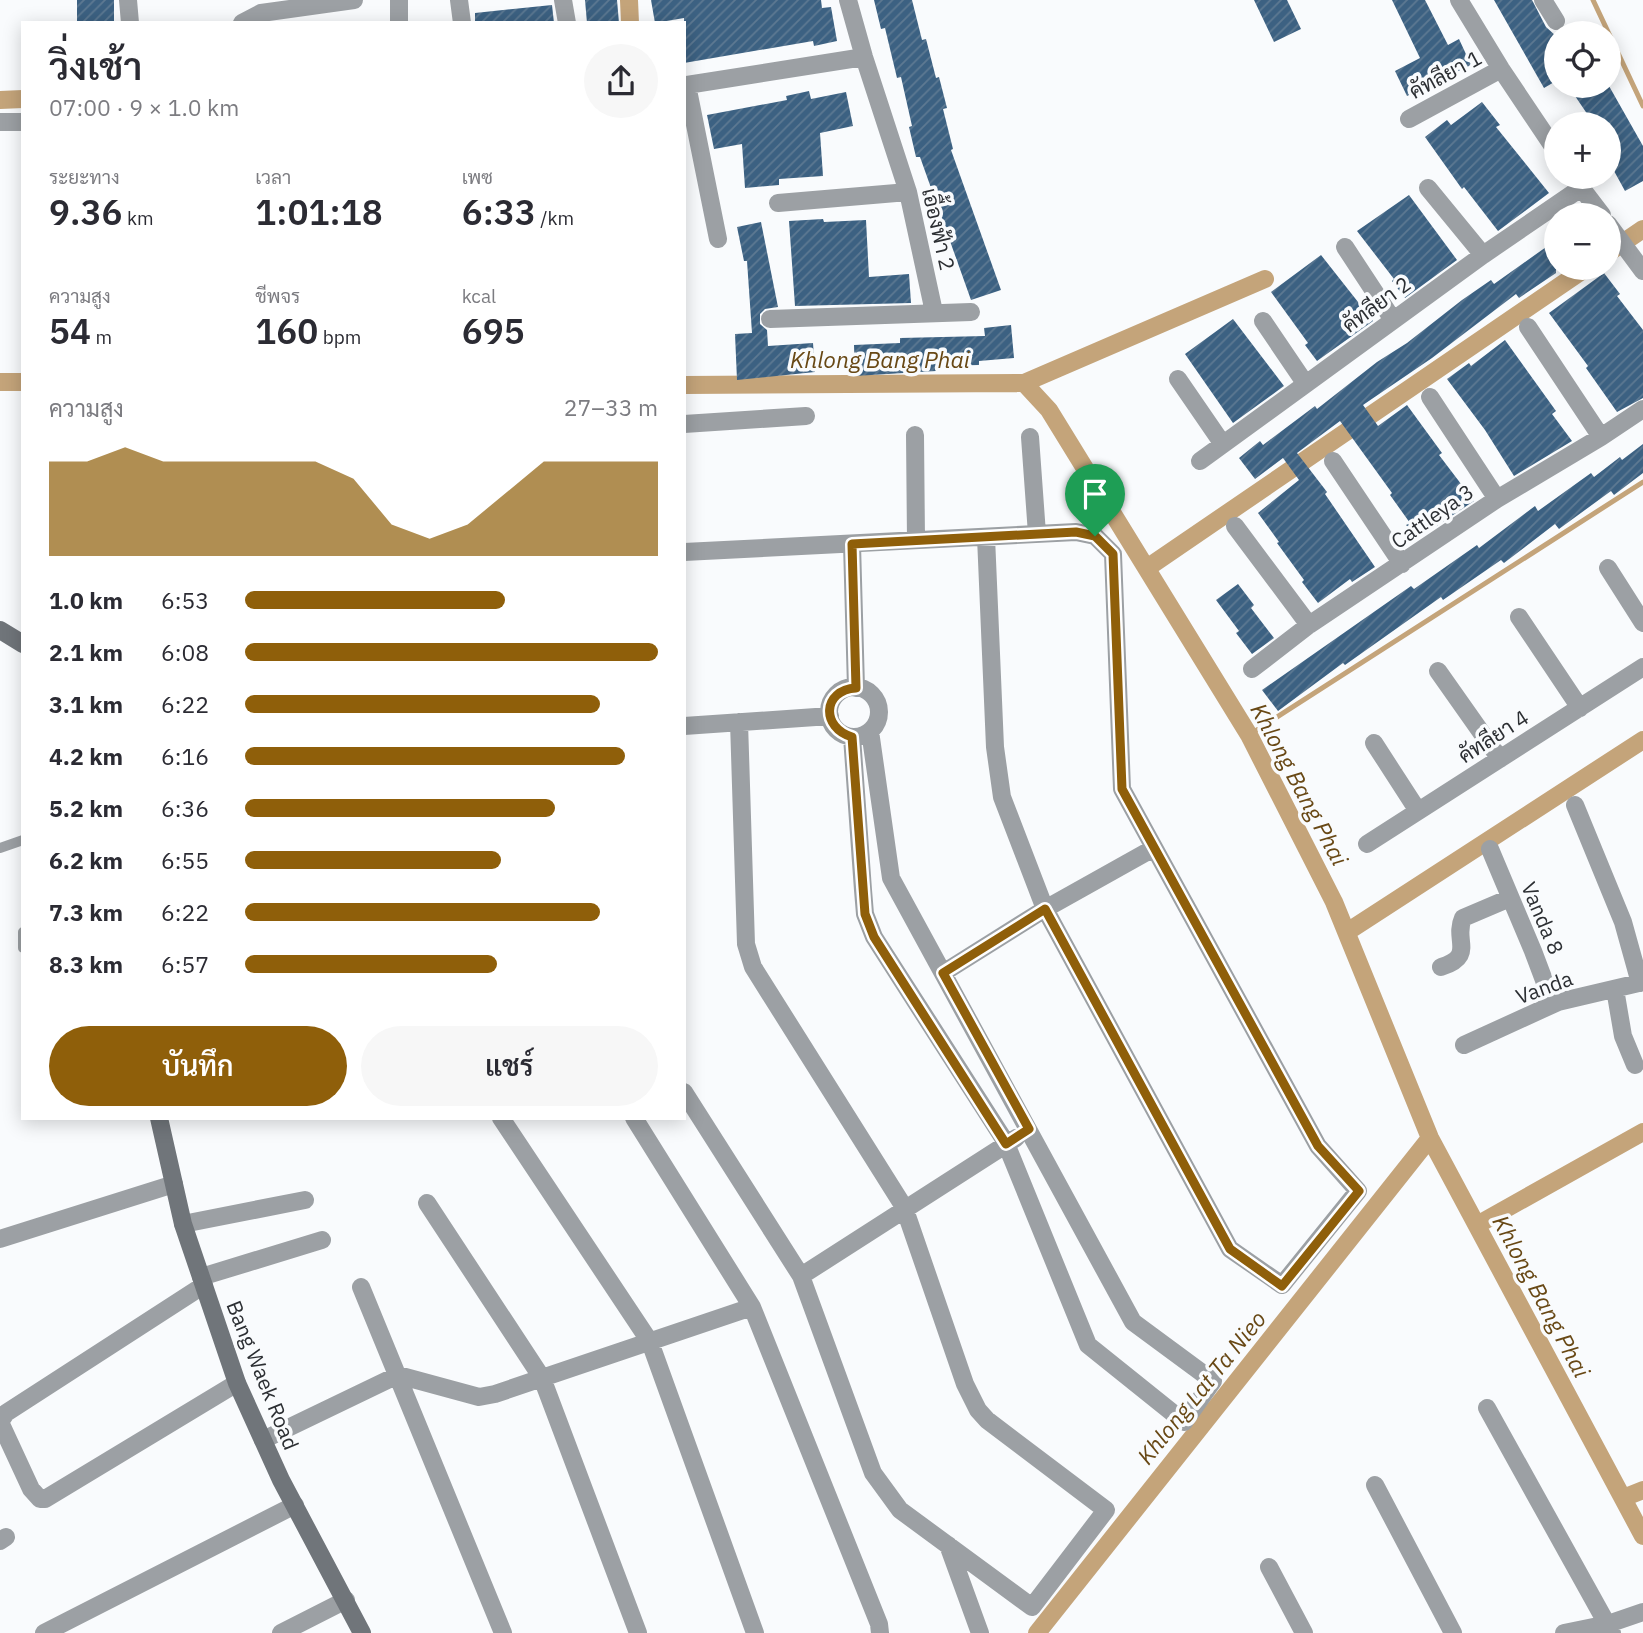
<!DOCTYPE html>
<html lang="th">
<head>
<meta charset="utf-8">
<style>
	body { margin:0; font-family:"IBM Plex Sans",Sarabun,sans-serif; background:#f7f7f7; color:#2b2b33; height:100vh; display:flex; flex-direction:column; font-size:26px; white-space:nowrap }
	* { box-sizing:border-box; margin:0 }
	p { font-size:23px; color:#7c7c81 }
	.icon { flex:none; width:38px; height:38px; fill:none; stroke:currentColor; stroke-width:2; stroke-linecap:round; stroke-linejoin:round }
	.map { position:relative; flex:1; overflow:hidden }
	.side { position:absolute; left:21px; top:21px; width:665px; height:1099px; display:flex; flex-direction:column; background:#fff; border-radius:0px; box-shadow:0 4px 18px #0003 }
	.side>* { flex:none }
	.tools { position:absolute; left:1544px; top:21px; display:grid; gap:14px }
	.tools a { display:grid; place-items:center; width:77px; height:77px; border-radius:50%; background:#fff; box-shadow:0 4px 18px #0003; font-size:35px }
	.pin { position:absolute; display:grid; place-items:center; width:60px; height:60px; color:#fff; margin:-72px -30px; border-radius:50% 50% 50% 0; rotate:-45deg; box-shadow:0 0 7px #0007 }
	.pin .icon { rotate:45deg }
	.round { display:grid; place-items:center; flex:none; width:74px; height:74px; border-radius:37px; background:#f7f7f7 }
	.summary { display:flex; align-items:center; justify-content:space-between; height:119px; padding:0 28px }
	h1 { font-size:38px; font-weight:600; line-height:52px }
	.metrics { display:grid; grid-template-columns:repeat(3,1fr); gap:10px; height:119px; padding:7px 28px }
	.metrics div { display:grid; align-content:center }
	.metrics b { font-size:35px; font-weight:600 }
	.metrics small { font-size:19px; font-weight:400 }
	.metrics p { font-size:19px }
	.chart { height:196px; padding:14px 28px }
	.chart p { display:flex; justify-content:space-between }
	.chart svg { width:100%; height:126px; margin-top:7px; fill:#8f5f0a; opacity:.7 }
	.button { display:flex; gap:14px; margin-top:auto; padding:14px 28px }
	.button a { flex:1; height:80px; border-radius:42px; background:#8f5f0a; color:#fff; font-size:28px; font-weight:600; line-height:80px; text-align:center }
	.button a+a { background:#f7f7f7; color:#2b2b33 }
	ul { padding:0 28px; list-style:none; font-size:23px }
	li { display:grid; grid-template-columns:112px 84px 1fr; align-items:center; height:52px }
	li i { height:18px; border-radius:9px; background:#8f5f0a }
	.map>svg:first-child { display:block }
</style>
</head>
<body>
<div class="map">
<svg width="1643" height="1633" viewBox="0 0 1643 1633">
	<defs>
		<pattern id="building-hatch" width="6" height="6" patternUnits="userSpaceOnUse" patternTransform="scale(1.75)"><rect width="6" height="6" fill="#3c6182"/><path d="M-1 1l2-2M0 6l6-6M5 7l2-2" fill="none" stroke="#5d7992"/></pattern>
	</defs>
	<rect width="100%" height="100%" fill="#f9fbfd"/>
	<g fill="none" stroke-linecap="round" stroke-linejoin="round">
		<path stroke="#c4a47a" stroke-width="5" d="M1593,0L1643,106
			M1249,735L1643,482"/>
		<path stroke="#c4a47a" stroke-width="18" d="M629,0L630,23
			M0,100L23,99
			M1608,253L1643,229
			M0,382H23
			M1024,383L1265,279
			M684,385L1024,383L1049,410L1249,735L1334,902L1430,1138L1643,1536
			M1147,568L1586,268
			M1347,932L1643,740
			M1477,1225L1643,1132
			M1623,1498L1643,1490
			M1037,1633L1430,1138"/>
	</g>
	<path fill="url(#building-hatch)" d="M77,0H114V22H77Z
		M585,0H617L619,23H587Z
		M651,0H821L822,8L831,7L837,41L814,46L813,41L684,63V18L655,23Z
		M874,0H912L922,40L926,39L936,78L939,77L947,108L943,109L953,149L951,150L1001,290L971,300L920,157H916L909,127L912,126L901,77L897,78L885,28L881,29Z
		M1254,0H1287L1301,29L1274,42Z
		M1392,0H1425L1448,45L1459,39L1471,65L1407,96L1395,71L1420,58Z
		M1494,0H1532L1546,27L1556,36V81L1544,88Z
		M552,5L554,23H475V13Z
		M1583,86H1609L1643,146V181L1625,191L1608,160V124H1594L1573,93Z
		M809,91L811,99L846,92L853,126L820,133L823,176L779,179V185L745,188L742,144L714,149L707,115L787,100L786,96Z
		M1482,102L1500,125L1496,127L1549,193L1498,231L1464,187L1462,189L1425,137L1447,120L1451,125Z
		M1409,195L1457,260L1405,298L1392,281L1394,279L1357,231Z
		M823,219L824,222L866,220L869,277L909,274L911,303L795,306L789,221Z
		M761,222L778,307L765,309L760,314V324L767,330L768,346L813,343L815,372L737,380L735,334L752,333L747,261H744L737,227Z
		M1556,240V273L1519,298L1516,294L1432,358L1363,405L1378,426L1407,405L1442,453L1439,455L1474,501L1417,539L1406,525L1410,523L1390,495L1392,493L1340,421L1297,453L1327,492L1325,494L1375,567L1352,582L1350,579L1318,603L1302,582L1304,580L1277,543L1279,542L1258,513L1299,480L1283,458L1255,479L1239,458L1260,441L1263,445L1315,406L1317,409L1377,362L1407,343L1462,300L1491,280L1494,284Z
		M1321,255L1373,321L1317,361L1305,345L1308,343L1271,292Z
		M1604,273L1620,294L1617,296L1643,330V398L1617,412L1586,368L1588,366L1549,313Z
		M1233,319L1284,386L1233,423L1185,354Z
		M1011,325L1014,358L979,361V365L935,366L936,371L855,376L854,345L900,343V338L985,336L984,328Z
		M1505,340L1556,411L1552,414L1572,441L1514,476L1485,430L1447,379L1469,363L1471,366Z
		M1643,444V473L1614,495L1611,491L1559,529L1555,524L1504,563L1501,560L1443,600L1441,597L1345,665L1343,663L1278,711L1262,690L1411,586L1414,589L1477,545L1479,548L1535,506L1538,511L1591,473L1594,477L1620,457L1622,460Z
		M1238,584L1254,605L1251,608L1274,638L1252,654L1236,633L1239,631L1216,600Z"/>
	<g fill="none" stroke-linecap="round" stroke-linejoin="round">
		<path stroke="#9ca0a4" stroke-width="10" d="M0,848L23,840
			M23,932V948"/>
		<path stroke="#9ca0a4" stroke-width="18" d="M128,0L130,23
			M459,0L462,23
			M563,0L567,23
			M848,0L864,57L908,192L934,312
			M1459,0L1501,69L1556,151
			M1543,0L1556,21
			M242,23L261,13L354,0
			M399,23V0
			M1409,119L1501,69
			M0,122H23
			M1573,177L1602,215
			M1428,188L1483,255
			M778,203L908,192
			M1608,224L1643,271
			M718,239L687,85L864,57
			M1345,247L1393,320
			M770,319L971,312
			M1263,321L1305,383
			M1528,327L1601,437
			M1178,379L1222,443
			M1430,397L1497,499
			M684,424L806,416
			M915,435L916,540
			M1030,437L1037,534
			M1200,461L1483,255L1581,188
			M1333,461L1402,564
			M1235,526L1309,625
			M852,544L856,688
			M684,552C815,546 945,538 1076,532L1095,536L1113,554L1122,789L1318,1146L1358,1191L1282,1285L1230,1249L1045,909L1002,797L995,747L986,537
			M1608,568L1643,623
			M1519,617L1580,708
			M1252,669L1309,625L1497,499L1601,437L1643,409
			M1438,671L1500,759
			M829 712a25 25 0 1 1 50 0a25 25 0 1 1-50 0Z
			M684,726L830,716
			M852,737L863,890L865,914L874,937L1005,1141L1088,1345L1184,1422L1213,1381L1133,1322L891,878L870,731
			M1374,743L1418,811
			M1575,805L1623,922L1640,983
			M1367,844L1643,667
			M1490,849L1533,951L1553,1004
			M1441,967C1476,956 1453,940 1463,918L1510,898
			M943,973L1045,909L1154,848
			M1615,989L1623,1036L1635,1065
			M1464,1045L1558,1002L1643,982
			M684,1092L801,1276L873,1473L900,1510L1032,1607L1106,1510L987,1420L978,1410L965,1384L904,1207L753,967L746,944L739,722
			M501,1118L650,1342L755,1633
			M634,1118L752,1307L879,1624L880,1633
			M427,1203L542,1378L638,1633
			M183,1224L305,1200
			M0,1239L174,1184
			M801,1276L1016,1138
			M201,1277L322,1240
			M204,1285L6,1413L0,1422L31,1489L40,1499H45L237,1383
			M361,1287L503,1633
			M1487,1408L1612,1633
			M263,1440L398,1375L479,1397L495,1394L752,1307
			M1375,1485L1453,1633
			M0,1541L6,1537
			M948,1545L980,1633
			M1269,1567L1304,1633
			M44,1633L295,1505
			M281,1633L346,1600
			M1564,1633L1608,1624L1643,1612"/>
		<path stroke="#70757a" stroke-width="18" d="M0,630L23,644
			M159,1118L183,1224L237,1383L281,1480L362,1633"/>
	</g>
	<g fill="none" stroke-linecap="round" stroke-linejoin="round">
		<defs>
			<path id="route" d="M1076,532L1095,536L1113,554L1122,789L1318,1146L1359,1191L1282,1286L1230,1249L1045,909L943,973L1029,1129L1006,1144L874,937L865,914L852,737C821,728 822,690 856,688L852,544Z"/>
		</defs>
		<use href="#route" stroke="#fff" stroke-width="14"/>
		<use href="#route" stroke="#8f5f0a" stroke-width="9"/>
	</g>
	<g text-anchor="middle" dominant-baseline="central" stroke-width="7" stroke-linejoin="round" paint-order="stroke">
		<g font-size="21" fill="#2c2f33" stroke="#f9fbfd">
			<text transform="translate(1445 74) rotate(-28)">คัทลียา 1</text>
			<text transform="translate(939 229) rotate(77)">เอื้องฟ้า 2</text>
			<text transform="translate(1376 304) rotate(-36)">คัทลียา 2</text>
			<text transform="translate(1432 516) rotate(-35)">Cattleya 3</text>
			<text transform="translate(1493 736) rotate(-33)">คัทลียา 4</text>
			<text transform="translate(1543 918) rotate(67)">Vanda 8</text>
			<text transform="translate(1544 987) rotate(-20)">Vanda</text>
			<text transform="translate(263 1375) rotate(68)">Bang Waek Road</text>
		</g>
		<g font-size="23" font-style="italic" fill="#684815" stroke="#f9fbfd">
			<text x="880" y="359">Khlong Bang Phai</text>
			<text transform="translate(1300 784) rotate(62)">Khlong Bang Phai</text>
			<text transform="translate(1542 1296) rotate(62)">Khlong Bang Phai</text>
			<text transform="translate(1201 1387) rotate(-51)">Khlong Lat Ta Nieo</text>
		</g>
	</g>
</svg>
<div class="tools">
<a><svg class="icon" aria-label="locate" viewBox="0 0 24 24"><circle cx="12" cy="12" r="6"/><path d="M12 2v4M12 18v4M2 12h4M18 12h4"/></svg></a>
<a>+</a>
<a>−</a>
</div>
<div class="pin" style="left:1095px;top:536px;background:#1e9e55"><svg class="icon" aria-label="arrive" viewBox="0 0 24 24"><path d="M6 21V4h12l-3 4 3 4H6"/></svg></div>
<section class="side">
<div class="summary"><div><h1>วิ่งเช้า</h1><p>07:00 · 9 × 1.0 km</p></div><a class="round"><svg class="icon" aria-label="share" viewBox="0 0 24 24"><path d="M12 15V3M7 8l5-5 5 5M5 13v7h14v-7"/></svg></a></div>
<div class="metrics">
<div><p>ระยะทาง</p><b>9.36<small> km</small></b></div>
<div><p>เวลา</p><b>1:01:18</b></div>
<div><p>เพซ</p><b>6:33<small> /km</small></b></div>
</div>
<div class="metrics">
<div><p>ความสูง</p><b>54<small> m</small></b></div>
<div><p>ชีพจร</p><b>160<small> bpm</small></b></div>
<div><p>kcal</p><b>695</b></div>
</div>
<div class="chart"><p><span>ความสูง</span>27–33 m</p>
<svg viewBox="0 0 160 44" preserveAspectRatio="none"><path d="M0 44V11L10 11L20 6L30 11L40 11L50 11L60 11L70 11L80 17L90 33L100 38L110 33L120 22L130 11L140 11L150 11L160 11V44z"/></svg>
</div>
<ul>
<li><b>1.0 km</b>6:53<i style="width:63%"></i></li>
<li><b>2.1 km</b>6:08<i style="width:100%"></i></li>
<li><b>3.1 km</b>6:22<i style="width:86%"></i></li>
<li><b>4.2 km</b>6:16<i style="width:92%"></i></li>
<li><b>5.2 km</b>6:36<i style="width:75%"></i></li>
<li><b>6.2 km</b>6:55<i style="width:62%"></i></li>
<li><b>7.3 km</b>6:22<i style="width:86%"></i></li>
<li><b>8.3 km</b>6:57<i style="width:61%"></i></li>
</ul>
<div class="button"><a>บันทึก</a><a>แชร์</a></div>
</section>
</div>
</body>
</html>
